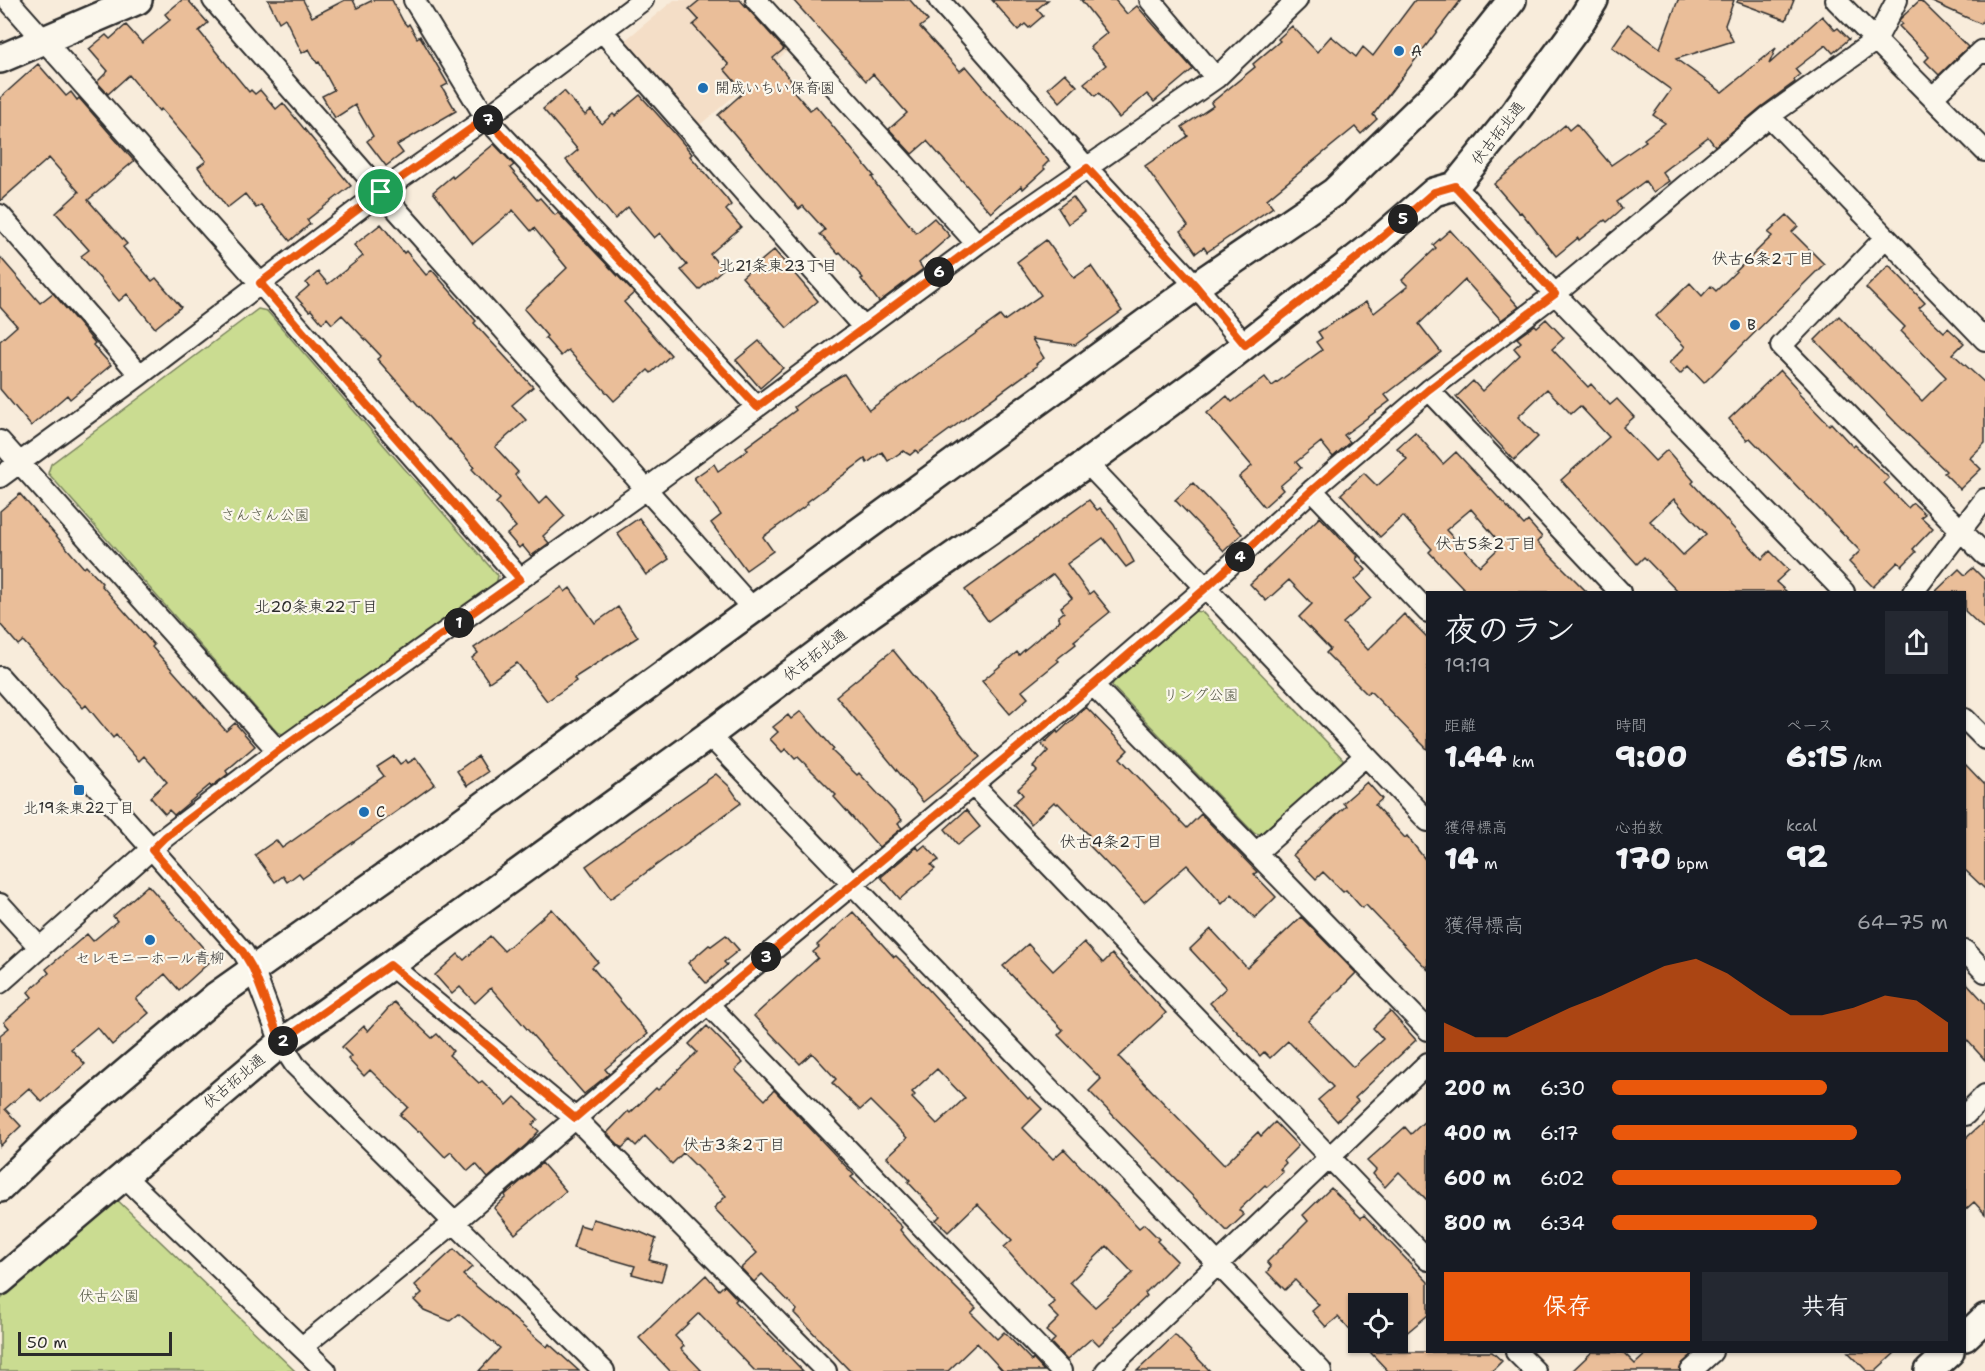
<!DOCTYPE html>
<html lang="ja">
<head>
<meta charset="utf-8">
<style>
	body { margin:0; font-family:"Shantell Sans","Klee One",sans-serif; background:#242831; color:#f1f3f6; height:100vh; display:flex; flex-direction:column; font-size:22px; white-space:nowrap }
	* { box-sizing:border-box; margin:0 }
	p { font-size:20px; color:#9ea1a6 }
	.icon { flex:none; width:33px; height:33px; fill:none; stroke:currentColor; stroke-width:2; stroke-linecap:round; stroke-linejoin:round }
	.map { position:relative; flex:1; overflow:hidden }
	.drawer { position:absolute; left:1426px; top:591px; width:540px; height:762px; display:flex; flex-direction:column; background:#171b24; border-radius:0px; box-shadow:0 2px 4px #0004 }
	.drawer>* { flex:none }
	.buttons { position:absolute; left:1348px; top:1293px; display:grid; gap:12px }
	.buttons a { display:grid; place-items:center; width:60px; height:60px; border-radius:0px; background:#171b24; box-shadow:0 2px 4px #0004; font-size:30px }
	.scale { position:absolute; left:18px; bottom:15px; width:154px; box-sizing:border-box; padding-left:6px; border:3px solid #2b2b2b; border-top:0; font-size:16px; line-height:21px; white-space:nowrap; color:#2b2b2b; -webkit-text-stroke:4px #fbf7ec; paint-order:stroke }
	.pin { position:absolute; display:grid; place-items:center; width:51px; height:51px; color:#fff; margin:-26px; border:3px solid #fff; border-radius:50%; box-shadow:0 2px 6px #0007 }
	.km { position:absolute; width:30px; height:30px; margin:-15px; border-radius:50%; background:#222; color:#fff; font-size:16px; line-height:30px; text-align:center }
	.round { display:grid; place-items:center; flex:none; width:63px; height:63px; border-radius:0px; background:#242831 }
	.summary { display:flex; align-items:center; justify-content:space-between; height:102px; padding:0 18px }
	h1 { font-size:33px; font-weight:800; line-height:45px }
	.stats { display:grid; grid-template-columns:repeat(3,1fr); gap:9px; height:102px; padding:6px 18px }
	.stats div { display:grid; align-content:center }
	.stats b { font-size:30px; font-weight:800 }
	.stats small { font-size:16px; font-weight:400 }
	.stats p { font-size:16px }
	.chart { height:168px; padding:12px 18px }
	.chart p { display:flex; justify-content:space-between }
	.chart svg { width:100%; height:108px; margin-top:6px; fill:#ea580c; opacity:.7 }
	.primary-button { display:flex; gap:12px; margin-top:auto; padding:12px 18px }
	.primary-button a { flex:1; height:69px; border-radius:0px; background:#ea580c; color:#fff; font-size:24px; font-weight:800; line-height:69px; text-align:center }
	.primary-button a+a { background:#242831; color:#f1f3f6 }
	ul { padding:0 18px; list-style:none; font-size:20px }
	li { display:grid; grid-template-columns:96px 72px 1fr; align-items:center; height:45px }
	li i { height:15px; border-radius:8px; background:#ea580c }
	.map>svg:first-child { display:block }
</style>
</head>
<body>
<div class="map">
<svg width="1985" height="1371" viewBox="0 0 1985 1371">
	<rect width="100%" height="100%" fill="#f8ecdb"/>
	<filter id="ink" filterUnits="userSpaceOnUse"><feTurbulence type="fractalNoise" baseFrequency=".0167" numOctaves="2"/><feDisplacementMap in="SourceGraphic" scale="12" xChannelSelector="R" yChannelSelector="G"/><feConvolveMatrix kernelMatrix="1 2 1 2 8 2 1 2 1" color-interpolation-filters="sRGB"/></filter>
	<g filter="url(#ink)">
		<path fill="#f4dec7" d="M674,0H747L790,49L696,128L623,42Z"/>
		<path fill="#cadc91" stroke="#7a845e" stroke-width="1.5" d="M258,309L267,311L498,576L496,584L288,736L277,732L48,473L51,464Z
			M1194,611L1202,612L1343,759L1341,766L1260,834L1254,833L1112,686L1114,679Z
			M109,1192L295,1371H0V1300Z"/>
		<path fill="#eabe99" stroke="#2b2b2b" stroke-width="1.5" fill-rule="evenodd" d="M182,0H188L208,23L199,31L249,92L251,90L255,94L260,90L276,109L283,103L351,186L307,220L310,224L290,241L261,205L256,208L245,194L227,208L198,167L206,161L161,109L159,111L129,75L108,94L97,82L108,71L89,49L106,35L110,39L126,25L142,43L170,20L165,14Z
			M268,0H303L312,17L345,0H353L357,8L373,0H392L403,21L407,26L409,24L417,38L420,36L448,84L442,87L456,111L397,145L403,153L386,166L367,141L373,136L355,105L335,118L322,96L334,90L319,62L317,63L309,49L302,53L285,18L279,22Z
			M700,0H740L784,49L773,58L793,83L789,86L810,110L816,106L874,176L872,177L876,184L916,233L934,218L950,236L919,263L923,269L879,302L861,279L863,278L840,252L838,254L820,234L825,230L803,206L799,209L718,115L744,92L724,69L729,65L693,25L699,20L689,9Z
			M793,0H910L928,21L920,27L960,71L966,66L983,86L982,87L1049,161L1043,167L1045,169L1023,189L1021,186L991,213L927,141L912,154L889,129L907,113L873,74L866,81Z
			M992,0H1048L1037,9L1043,16L1029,28L1025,24L1018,30Z
			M1081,0H1115L1127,14L1137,6L1193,69L1154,102L1147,94L1119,118L1099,93L1095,96L1084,83L1106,65L1090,47L1107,33Z
			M1415,0H1461L1373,115L1377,119L1361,134L1355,127L1267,199L1273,207L1207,252L1204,247L1196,253L1181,231L1188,226L1145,166L1188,136L1182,127L1213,106L1211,103L1255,67L1253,64L1280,41L1278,39L1292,26L1317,52L1331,36L1356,57L1363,47L1373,56Z
			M1678,0H1734L1725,25L1733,41L1676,59L1722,92L1776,48L1769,64L1822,16L1835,30L1838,28L1849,39L1833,53L1826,45L1795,69L1800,75L1794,80L1795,82L1761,107L1715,146L1708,137L1662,172L1669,181L1653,192L1645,181L1617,202L1622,209L1607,222L1605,220L1579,240L1578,238L1556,256L1521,212L1519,213L1494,184L1565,125L1569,130L1576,124L1611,165L1646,141L1644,139L1665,123L1653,115L1671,90L1612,47L1628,24L1660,48Z
			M1738,0H1794L1786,20L1737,2Z
			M1920,0L1968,47L1939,75L1925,61L1929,57L1899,26L1902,24L1899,21L1900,19Z
			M1928,0H1985V16L1981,24Z
			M38,64L66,96L71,92L77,100L79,98L134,161L88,200L127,244L123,247L152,281L156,278L181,307L155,328L127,294L119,301L81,256L89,250L56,213L79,192L49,158L0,201V98Z
			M1065,73L1077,86L1060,102L1048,88Z
			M564,91L585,115L591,110L602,124L613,114L615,116L640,95L677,136L692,154L690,156L727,199L731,205L726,210L741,227L710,254L723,269L699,290L681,270L687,265L660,233L654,238L628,207L615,219L566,160L578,150L543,109Z
			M494,144L514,165L510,168L537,200L540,198L555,215L558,213L634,293L624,302L671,355L651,373L648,370L614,401L568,350L561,356L545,338L547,336L524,309L567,268L534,228L531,231L513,210L473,244L433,192L452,176L453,178Z
			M1073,197L1084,212L1068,224L1058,208Z
			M1787,215L1798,226L1792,232L1824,264L1704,383L1688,366L1680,374L1669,363L1685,347L1656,316L1690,283L1702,296L1711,286L1716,291L1772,236L1768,233Z
			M381,224L404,253L406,251L426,275L432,270L476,321L474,323L533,387L512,405L526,420L495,447L518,472L515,475L539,504L547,496L565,516L543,536L549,543L531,556L522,545L519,548L507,534L516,527L496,503L500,499L472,469L474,467L450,439L449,440L377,359L381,356L342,315L332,324L327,318L322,323L311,310L309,311L296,297L309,286L306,283L318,272L328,284L363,256L354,245Z
			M1450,230L1519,307L1501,320L1465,280L1419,324L1441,352L1385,395L1390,401L1344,435L1350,442L1333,457L1321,442L1296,462L1301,468L1280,486L1283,490L1264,507L1239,477L1252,466L1207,413L1227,396L1232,402L1265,377L1272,386L1322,350L1316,342L1322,338L1318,332L1366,302L1374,313L1408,286L1402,280L1436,248L1433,245Z
			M1046,240L1074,278L1091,266L1122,311L1075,345L1032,339L1044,358L1036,364L1037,366L918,453L916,450L910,455L903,451L888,461L882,452L867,463L865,459L807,502L808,504L763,537L773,551L746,570L711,523L721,515L694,478L714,464L718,471L748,450L746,447L796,410L794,407L811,394L844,374L869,410L1000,316L1004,321L1041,295L1017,262Z
			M774,250L818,301L787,328L742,277Z
			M0,257L40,303L53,293L95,343L93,345L111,365L70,399L67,395L31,426L0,389V341L17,326L0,307Z
			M1889,265L1925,303L1919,308L1944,332L1948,328L1964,343L1953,354L1985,383V443L1970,458L1981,469L1960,489L1944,473L1946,471L1898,425L1815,340L1839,316L1922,401L1946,377L1901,331L1905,327L1866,288Z
			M1546,319L1564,338L1552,349L1588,387L1591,384L1610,405L1617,399L1634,417L1623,427L1655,461L1667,450L1694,481L1692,483L1762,559L1770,551L1789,570L1776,582L1787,592H1678L1644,557L1637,564L1561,480L1609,437L1580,406L1571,414L1547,389L1518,417L1538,437L1514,460L1456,397L1473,381L1482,391L1520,355L1514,348L1521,342L1517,338L1535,325L1537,327ZM1674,499L1706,534L1683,555L1650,521Z
			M759,341L783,368L760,388L736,360Z
			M1780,370L1800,392L1798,393L1829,425L1831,423L1853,447L1855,445L1889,478L1884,483L1908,508L1913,503L1925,514L1921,517L1933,528L1913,549L1916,552L1902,566L1898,562L1873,587L1849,562L1860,551L1750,438L1747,440L1729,419Z
			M1415,432L1443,464L1456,452L1524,525L1528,521L1542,537L1537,542L1587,592H1467L1429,552L1432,549L1403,516L1380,537L1341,494L1364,473L1377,486L1407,459L1397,448ZM1471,509L1502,545L1480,566L1446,530Z
			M1193,483L1242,534L1224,551L1175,500Z
			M20,494L84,568L86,566L102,583L101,585L154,645L152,647L226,731L235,723L255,746L226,771L228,774L211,787L210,785L174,815L169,810L165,814L150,797L167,782L144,756L139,761L116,735L113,738L86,705L83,708L23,641L18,645L0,624V511Z
			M1089,500L1097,510L1100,508L1114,525L1134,562L1126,567L1103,538L1067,564L1089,594L1093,591L1110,612L1074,641L1076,644L1057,659L1059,661L1022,691L1028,698L1010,714L982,681L1017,652L1019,655L1022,652L1060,620L1058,617L1064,612L1061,607L1072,598L1053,574L988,621L965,590Z
			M1320,517L1358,557L1356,559L1366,570L1355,580L1371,598L1343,623L1368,650L1404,614L1428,638V750L1370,691L1367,694L1326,653L1330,649L1299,617L1312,604L1289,580L1266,601L1250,584Z
			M639,518L669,559L646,575L617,533Z
			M1973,568L1985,580V630L1965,611V592H1935L1959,569L1965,575Z
			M562,587L565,592L570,588L595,623L618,607L638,637L574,678L576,681L547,701L518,664L517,663L489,682L472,658L478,653L474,648Z
			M893,650L980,757L923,802L836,696Z
			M1086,707L1128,750L1120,758L1187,828L1201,814L1257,872L1254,874L1276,897L1255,918L1232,894L1222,904L1187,865L1144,902L1112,867L1111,868L1084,840L1089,835L1058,803L1057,804L1054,802L1031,824L1013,804L1023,795L1018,789L1037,771L1033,767L1048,751L1042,745L1057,731L1058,733Z
			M801,711L834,749L832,751L857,775L859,773L902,820L898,824L902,828L879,847L834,797L836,795L798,757L795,759L786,749L782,752L770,739L778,732L773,727L788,715L791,719Z
			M394,756L400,764L406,760L408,763L416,758L435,784L303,878L299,873L287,882L283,876L275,882L255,855L276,840L282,848L384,776L377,767Z
			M478,756L488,772L467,786L457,771Z
			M1965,764L1985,785V889L1965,870Z
			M716,774L729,786L741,803L610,899L586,866Z
			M1367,782L1382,799L1375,805L1405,838L1407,836L1428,863V970L1366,905L1362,908L1346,890L1343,892L1323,872L1316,879L1293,855L1346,806L1343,803Z
			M966,810L980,827L958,845L945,829Z
			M925,845L939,860L931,865L935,869L900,899L881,877L917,847L919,850Z
			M148,885L213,959L179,990L165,974L136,999L149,1013L112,1045L97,1027L71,1049L85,1064L42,1102L29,1088L5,1109L21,1126L0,1146V1035L9,1028L4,1022L32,997L28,992L49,973L46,969L87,934L93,941L117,921L113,916Z
			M552,909L598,962L592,967L648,1034L605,1069L609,1074L584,1094L491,988L475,1003L460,987L452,994L435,975L458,954L464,960L490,936L504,951Z
			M853,912L894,957L896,956L919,979L1028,1099L1030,1097L1042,1109L1023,1128L1053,1159L1064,1149L1139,1228L1144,1224L1159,1239L1157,1241L1177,1261L1145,1293L1147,1296L1114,1327L1115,1329L1099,1345L1092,1338L1067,1360L1051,1343L1055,1339L1046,1331L1059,1318L1049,1308L1055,1302L1026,1272L1004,1247L1012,1240L977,1204L948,1232L936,1220L940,1216L908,1182L910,1180L887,1157L907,1138L870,1101L860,1110L832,1083L836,1079L812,1053L800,1064L754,1016L818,958L813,952L819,947L817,945ZM937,1069L965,1098L937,1124L912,1098L915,1095L912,1092ZM1107,1246L1133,1273L1095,1307L1070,1282Z
			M1301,917L1356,973L1308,1021L1353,1067L1383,1039L1373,1028L1390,1011L1416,1040L1355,1098L1358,1101L1337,1121L1318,1100L1333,1087L1288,1041L1270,1058L1264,1052L1260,1056L1210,1003L1226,988L1190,949L1211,929L1247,968Z
			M726,935L739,950L724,962L727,965L706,983L688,963L709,945L711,946Z
			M1084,942L1103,963L1112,954L1166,1013L1119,1057L1224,1165L1258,1132L1261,1136L1275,1122L1298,1146L1284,1160L1286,1163L1280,1169L1283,1172L1267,1187L1265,1185L1239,1210L1244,1215L1227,1231L1089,1091L1101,1079L1058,1035L1063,1030L1003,966L1028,944L1053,971Z
			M1965,981L1985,1003V1060L1965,1038Z
			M394,1002L432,1038L437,1034L453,1051L449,1055L479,1083L482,1081L507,1105L515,1097L538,1119L532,1125L539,1131L527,1144L488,1178L476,1164L468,1171L451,1152L445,1157L420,1131L418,1132L400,1115L408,1107L370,1070L364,1076L348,1059L351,1056L342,1047L364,1026L368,1031Z
			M707,1026L743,1063L735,1070L765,1100L774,1090L776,1092L854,1175L851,1177L902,1227L900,1230L911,1243L976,1308L971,1313L997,1339L1004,1332L1032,1361L1033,1359L1044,1371H1003L977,1343L948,1371H850L794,1313L797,1310L762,1274L754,1282L741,1268L757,1253L714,1208L726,1196L683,1153L672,1164L645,1136L636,1146L630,1140L622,1148L607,1133L628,1111L630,1113L656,1088L658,1090L697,1052L689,1044Z
			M1428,1118V1201L1399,1172L1385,1187L1373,1174L1376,1170L1367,1161L1405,1127L1411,1134Z
			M1985,1121V1214L1974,1202L1965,1210V1139Z
			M542,1163L566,1191L515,1234L494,1208L506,1197L505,1195Z
			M1331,1188L1361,1218L1364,1215L1428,1282V1315L1398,1340V1304H1359V1340L1338,1317L1326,1327L1312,1311L1319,1305L1295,1280L1285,1290L1267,1272L1271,1267L1267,1262L1308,1221L1303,1215Z
			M593,1219L640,1232L656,1239L649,1260L666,1265L661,1282L632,1274L635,1266L573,1248L580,1225L590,1228Z
			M454,1249L472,1267L463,1275L547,1347L549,1344L579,1371H479L500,1348L459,1314L450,1321L424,1310L414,1300L422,1293L415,1285Z
			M706,1275L719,1290L724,1285L737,1299L735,1301L767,1334L768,1333L784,1349L783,1350L803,1371H755L699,1313L675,1336L684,1346L681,1349L702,1371H670L639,1338Z
			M1175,1335L1210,1371H1137Z
			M1370,1352H1492L1502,1361L1492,1371H1388Z
			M1592,1352H1623L1635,1364L1648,1352H1695L1683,1363L1679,1371H1572Z
			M1848,1352H1896L1875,1371H1867Z"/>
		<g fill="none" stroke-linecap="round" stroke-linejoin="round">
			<defs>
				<path id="street" d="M8,0L260,283L520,579
					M213,0L381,192L753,609
					M414,0L486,118L757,407
					M756,0L977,244
					M939,0L1087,168L1196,286L1245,345
					M1150,0L1216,78
					M1836,0L1985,151
					M602,31L864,328
					M1933,97L1981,51L1985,53
					M1769,116L1985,340
					M1455,186L1555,294L1844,592
					M0,215L140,375
					M1885,238L1781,346L1985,555
					M1429,390L1620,592
					M0,441L278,751
					M1087,463L1428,821
					M0,477L140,375L381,192L486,118L643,0
					M1312,490L1428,612
					M1913,592L1985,499
					M0,677L243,952L253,969L281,1043L295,1065L604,1371
					M1093,685L1428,1030
					M1965,719L1985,739
					M709,735L1321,1371
					M973,785L1428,1260
					M1256,853L1365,756
					M0,904L40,948
					M1965,951L1985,972
					M390,965L575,1118L826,1371
					M0,983L165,837L278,751L645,490L977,244L1216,78L1297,0
					M708,1004L1061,1371
					M1965,1115L1985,1095
					M123,1175L326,1371
					M302,1347L455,1222L708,1004L1093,685L1205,588L1312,490L1429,390L1555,294L1769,116L1876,40L1897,0
					M1516,1352L1535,1371
					M1106,1371L1428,1063
					M1691,1371L1712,1352"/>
				<path id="secondary" d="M0,59L138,0
					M0,1188L70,1120L216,996L430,845L1196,286L1334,192L1445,84L1512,0
					M0,1281L281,1043L323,1014L709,735L870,614L1087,463L1203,378L1372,246L1434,192L1455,186L1511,117L1578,26L1594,0
					M1965,1337L1985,1318
					M1929,1371L1950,1352"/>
			</defs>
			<use href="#street" stroke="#2b2b2b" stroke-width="24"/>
			<use href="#secondary" stroke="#2b2b2b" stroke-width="32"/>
			<use href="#street" stroke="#fbf7ec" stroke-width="20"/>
			<use href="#secondary" stroke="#fbf7ec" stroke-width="27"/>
		</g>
	</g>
	<g fill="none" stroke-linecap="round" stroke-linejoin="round" filter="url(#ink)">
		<defs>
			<path id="route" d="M486,118L757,407L977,244L1087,168L1196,286L1245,345L1372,246L1434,192L1455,186L1555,294L1428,390L1312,490L1206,588L1093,685L708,1004L575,1118L390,965L281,1042L253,969L243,952L152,850L165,837L278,751L520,579L260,283L381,192Z"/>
		</defs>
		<use href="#route" stroke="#fff" stroke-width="12"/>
		<use href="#route" stroke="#ea580c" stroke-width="8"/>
	</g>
	<g fill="#1f6fb2" stroke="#fbf7ec" stroke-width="2">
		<circle cx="1399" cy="51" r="6"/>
		<circle cx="703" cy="88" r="6"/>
		<circle cx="1735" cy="325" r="6"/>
		<rect x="73" y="784" width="12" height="12" rx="3"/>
		<circle cx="364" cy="812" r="6"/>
		<circle cx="150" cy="940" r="6"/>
	</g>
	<g text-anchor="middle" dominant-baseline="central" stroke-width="4.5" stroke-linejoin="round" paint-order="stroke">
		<g font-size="15" fill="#2b2b2b" stroke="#fbf7ec" text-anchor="start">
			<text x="1411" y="51">A</text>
			<text x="715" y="88">開成いちい保育園</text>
			<text x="1747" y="325">B</text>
			<text x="79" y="808" text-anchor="middle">北19条東22丁目</text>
			<text x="376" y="812">C</text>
			<text x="150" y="958" text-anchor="middle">セレモニーホール青柳</text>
		</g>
		<g font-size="15" fill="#2b2b2b" stroke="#fbf7ec">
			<text transform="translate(1498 133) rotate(-52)">伏古拓北通</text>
			<text transform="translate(815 655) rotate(-37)">伏古拓北通</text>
			<text transform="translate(234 1081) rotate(-40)">伏古拓北通</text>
		</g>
		<g font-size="15" fill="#535744" stroke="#fbf7ec">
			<text x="265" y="515">さんさん公園</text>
			<text x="1201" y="695">リング公園</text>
			<text x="109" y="1296">伏古公園</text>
		</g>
		<g font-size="16" fill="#2b2b2b" stroke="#fbf7ec">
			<text x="1763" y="258">伏古6条2丁目</text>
			<text x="778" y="265">北21条東23丁目</text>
			<text x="1486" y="543">伏古5条2丁目</text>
			<text x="316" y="606">北20条東22丁目</text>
			<text x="1111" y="841">伏古4条2丁目</text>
			<text x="734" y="1144">伏古3条2丁目</text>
		</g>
	</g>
</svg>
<div class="buttons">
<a><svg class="icon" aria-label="locate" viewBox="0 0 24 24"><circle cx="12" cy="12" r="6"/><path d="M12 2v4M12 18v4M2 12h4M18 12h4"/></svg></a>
</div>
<div class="scale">50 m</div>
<div class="pin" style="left:381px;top:192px;background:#1e9e55"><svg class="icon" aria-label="arrive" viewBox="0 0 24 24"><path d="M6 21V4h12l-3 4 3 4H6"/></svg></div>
<b class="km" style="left:459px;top:623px">1</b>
<b class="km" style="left:283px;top:1041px">2</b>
<b class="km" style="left:766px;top:957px">3</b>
<b class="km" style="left:1240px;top:557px">4</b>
<b class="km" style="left:1403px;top:219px">5</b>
<b class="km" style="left:939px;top:272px">6</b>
<b class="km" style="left:488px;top:120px">7</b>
<section class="drawer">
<div class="summary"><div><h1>夜のラン</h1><p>19:19</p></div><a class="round"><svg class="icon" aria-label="share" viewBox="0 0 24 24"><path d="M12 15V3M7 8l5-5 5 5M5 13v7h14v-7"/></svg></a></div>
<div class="stats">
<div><p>距離</p><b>1.44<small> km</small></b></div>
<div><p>時間</p><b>9:00</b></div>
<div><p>ペース</p><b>6:15<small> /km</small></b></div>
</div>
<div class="stats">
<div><p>獲得標高</p><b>14<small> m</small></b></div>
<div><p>心拍数</p><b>170<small> bpm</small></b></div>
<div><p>kcal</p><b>92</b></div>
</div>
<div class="chart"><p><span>獲得標高</span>64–75 m</p>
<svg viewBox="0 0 160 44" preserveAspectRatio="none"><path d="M0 44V32L10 38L20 38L30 32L40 26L50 21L60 15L70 9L80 6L90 12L100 21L110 29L120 29L130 26L140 21L150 23L160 32V44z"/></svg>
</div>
<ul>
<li><b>200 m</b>6:30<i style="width:64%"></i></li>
<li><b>400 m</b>6:17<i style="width:73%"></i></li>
<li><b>600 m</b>6:02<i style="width:86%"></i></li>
<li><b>800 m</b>6:34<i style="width:61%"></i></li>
</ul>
<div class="primary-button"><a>保存</a><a>共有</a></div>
</section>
</div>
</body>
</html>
